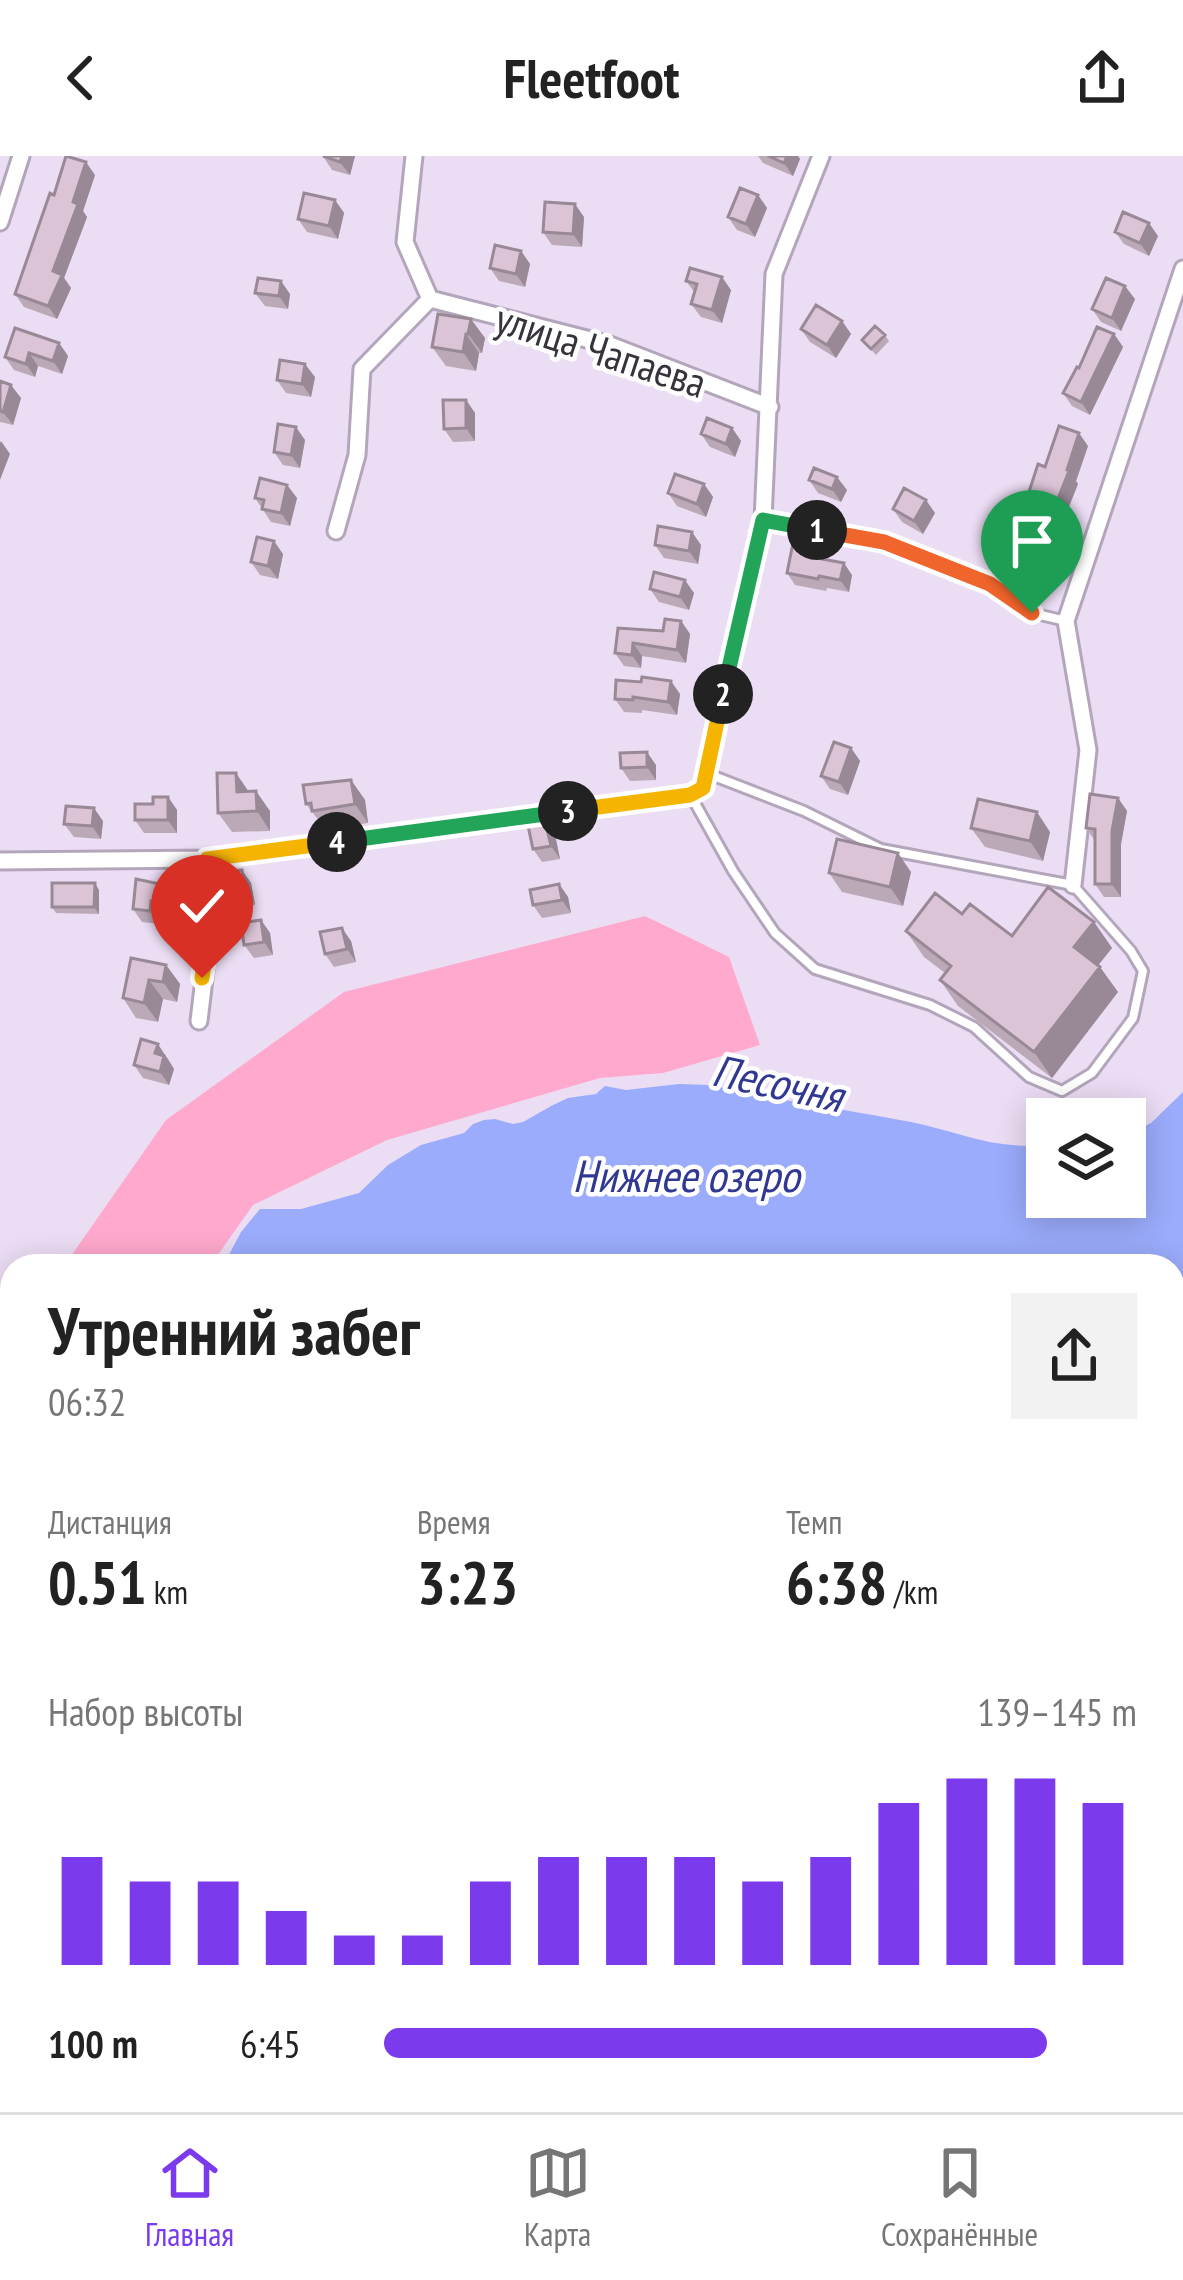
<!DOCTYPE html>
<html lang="ru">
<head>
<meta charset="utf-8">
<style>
	body { margin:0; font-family:"PT Sans Narrow",sans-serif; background:#f2f2f2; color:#222; height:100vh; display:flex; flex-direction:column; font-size:45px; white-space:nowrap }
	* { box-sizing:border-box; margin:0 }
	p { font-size:39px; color:#767676 }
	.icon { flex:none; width:66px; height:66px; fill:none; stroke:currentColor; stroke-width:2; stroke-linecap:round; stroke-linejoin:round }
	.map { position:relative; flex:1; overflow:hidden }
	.panel { position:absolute; left:0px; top:1098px; width:1185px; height:858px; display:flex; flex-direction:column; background:#fff; border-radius:36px 36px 0 0; box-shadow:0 6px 30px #0003 }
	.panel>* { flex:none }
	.fabs { position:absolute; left:1026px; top:942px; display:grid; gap:24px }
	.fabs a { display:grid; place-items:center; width:120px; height:120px; border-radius:0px; background:#fff; box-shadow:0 6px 30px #0003; font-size:60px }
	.pin { position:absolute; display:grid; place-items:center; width:102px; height:102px; color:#fff; margin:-123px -51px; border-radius:50% 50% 50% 0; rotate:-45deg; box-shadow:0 0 12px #0007 }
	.pin .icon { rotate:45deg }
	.km { position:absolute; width:60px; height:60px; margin:-30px; border-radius:50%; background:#222; color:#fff; font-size:33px; line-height:60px; text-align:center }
	.round { display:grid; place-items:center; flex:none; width:126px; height:126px; border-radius:0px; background:#f2f2f2 }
	.headline { display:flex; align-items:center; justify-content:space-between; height:204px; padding:0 48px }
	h1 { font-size:66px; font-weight:800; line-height:90px }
	.figures { display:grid; grid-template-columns:repeat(3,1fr); gap:18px; height:204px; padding:12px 48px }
	.figures div { display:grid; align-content:center }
	.figures b { font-size:60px; font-weight:800 }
	.figures small { font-size:33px; font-weight:400 }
	.figures p { font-size:33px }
	.chart { height:336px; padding:24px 48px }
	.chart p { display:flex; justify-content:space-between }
	.chart svg { width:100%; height:216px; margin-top:12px; stroke:#7c3aed; stroke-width:6 }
	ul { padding:0 48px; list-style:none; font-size:39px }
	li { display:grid; grid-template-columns:192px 144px 1fr; align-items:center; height:90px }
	li i { height:30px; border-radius:15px; background:#7c3aed }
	header { display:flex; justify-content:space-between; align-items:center; height:156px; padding:0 48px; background:#fff; font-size:54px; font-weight:800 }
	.tabs { display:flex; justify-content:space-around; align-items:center; height:168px; border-top:3px solid #e0e0e0; background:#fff; font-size:33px; color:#767676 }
	.tabs a { display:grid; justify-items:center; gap:6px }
	.tabs .on { color:#7c3aed }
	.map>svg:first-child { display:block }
</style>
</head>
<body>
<header><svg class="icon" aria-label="back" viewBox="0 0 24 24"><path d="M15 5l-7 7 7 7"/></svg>Fleetfoot<svg class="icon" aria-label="share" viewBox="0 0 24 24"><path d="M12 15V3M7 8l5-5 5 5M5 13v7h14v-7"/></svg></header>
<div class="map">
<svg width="1183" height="1956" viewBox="0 0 1183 1956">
	<rect width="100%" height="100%" fill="#ebddf4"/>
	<path fill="#fea9cd" d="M645,760L729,801L760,889L663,917L600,922L387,984L253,1049L210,1110H64L166,964L344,836Z
		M12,1344V1520L0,1518V1346Z"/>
	<path fill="#9bacfc" d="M679,928L710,929C776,944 844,953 911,966C956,975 1000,996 1047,988V1041H1125V979L1151,967L1183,936V1157L1173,1159V1110H223L241,1076L260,1053H301L359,1037L388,1009L421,989L464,977L473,968L484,964L495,963L513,968L523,966L553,949L568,942L596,938L605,930L626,934Z"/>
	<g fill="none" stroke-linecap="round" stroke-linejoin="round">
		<defs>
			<path id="service" d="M765,365L884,386L990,427L1032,457L1066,465
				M691,640L733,715L775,777L815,813L930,849L974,871L1029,921L1062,935L1092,917L1133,862L1143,815L1131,795L1073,729L881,693L804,655L706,617"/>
			<path id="minor" d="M0,66L21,0
				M430,143L610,189L770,251
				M336,375L357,299L362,213L430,143L405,86L414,0
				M0,705L207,703L690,639L703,632L763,364L774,118L821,0
				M1073,729L1088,594L1066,465L1183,113
				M199,865L210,773L207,703
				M643,1944L645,1956"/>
		</defs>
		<use href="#service" stroke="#b3a6bb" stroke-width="14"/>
		<use href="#minor" stroke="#b3a6bb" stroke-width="21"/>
		<path stroke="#9a90a0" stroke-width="3" stroke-dasharray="6 6" stroke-linecap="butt" d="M1173,1200L1183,1199
			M196,1944L197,1956"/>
		<use href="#service" stroke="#fff" stroke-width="8"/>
		<use href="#minor" stroke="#fff" stroke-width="15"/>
	</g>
	<path fill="#bca9b8" d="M323,0H355L350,19L332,14Z
		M758,0H798L800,3L793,20L763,7Z
		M95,19L83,55L87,61L64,122L71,132L57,163L24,151L15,138L54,39Z
		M758,39L767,52L755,81L737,74L728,61Z
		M335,44L344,57L338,83L307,76L298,63Z
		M584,61L582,91L552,89L543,76Z
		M1115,76L1158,80L1149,100L1124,88Z
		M521,95L530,108L525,131L499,125L490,112Z
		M686,125L731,134L722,167L701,161L691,148L695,137Z
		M255,137L290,138L288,153L265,150Z
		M1135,143L1121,175L1101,166L1092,153Z
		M438,158L485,182L482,197H479L476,215L446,210L432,191Z
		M842,165L851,178L836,202L810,186L801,173Z
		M1114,178L1123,191L1090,259L1072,250L1063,237L1079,212Z
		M885,179L889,185L876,199L862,184Z
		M59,187L68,200L62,218L38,210L35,221L14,214L5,201Z
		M315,221L311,241L286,237L277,224Z
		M0,225L21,242L13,269L0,266Z
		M466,244L475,257V285L453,286L444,273Z
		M732,272L741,285L735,301L710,291L701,278Z
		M305,284L300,312L283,309L274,296Z
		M1088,290L1076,325L1078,328L1064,363L1037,352L1028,339L1045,311Z
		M809,324L847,334L841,346L818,337Z
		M704,328L713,341L706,361L677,350L668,337Z
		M287,329L297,342L290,370L271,366L255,342Z
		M893,353L935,357L923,378L902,366Z
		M1044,375L1058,394L1044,428L1025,421L1024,425L1000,416L986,396L1013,382Z
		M655,389H701L698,408L664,402Z
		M283,398L278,423L260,419L251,406Z
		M832,405L852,419L849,436L827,432L826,435L795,429L787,417Z
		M650,433L694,437L689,454L659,446Z
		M681,465L690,478L686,507L642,500L641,512L624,510L615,497L648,475H663Z
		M680,538L677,559L642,554V557L624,556L615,543Z
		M851,592L860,605L848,639L830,633L821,620Z
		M656,609V624L630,625L621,612Z
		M351,624L365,644L368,667L326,674L306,648Z
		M249,636L270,655V675L232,676L218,657Z
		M168,641L177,654V677H144L135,664L153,648Z
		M1118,642L1127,655L1121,688V741H1104L1095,728V685L1086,672Z
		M544,661L554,674L560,703L542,706L533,693Z
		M103,665L101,683L74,681L64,668Z
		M971,672L1050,676L1043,705L985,691Z
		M242,714L251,727L255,749L230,753L221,740Z
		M911,716L903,750L842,736L829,717Z
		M136,723L192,746L189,763L160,758L159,768L142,766L133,753Z
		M559,728L568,741L571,757L542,762L533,749Z
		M99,734V758L56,757L52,751Z
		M962,758L1012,780L1094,766L1112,792L1098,809L1118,836L1052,922L958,850L940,824L945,817L924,801L906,775Z
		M261,764L270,777L273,799L254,802L244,789Z
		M351,785L356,806L334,811L325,798Z
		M166,809L180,828L177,846L163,843L158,866L136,862L123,842Z
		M167,901L174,913L169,929L143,922L134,909Z"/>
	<path fill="#998996" d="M342,0H355L350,19L340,6Z
		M787,0H798L800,3L793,20L784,7Z
		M86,6L95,19L83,55L87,61L64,122L71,132L57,163L48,150L53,115Z
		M758,39L767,52L755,81L746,68Z
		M335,44L344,57L338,83L329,70Z
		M575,48L584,61L582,91L573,78Z
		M1149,67L1158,80L1149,100L1140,87Z
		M521,95L530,108L525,131L516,118Z
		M722,121L731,134L722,167L712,154Z
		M281,125L290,138L288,153L279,140Z
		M1125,130L1135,143L1121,175L1112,162Z
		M471,163L485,182L482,197L468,178Z
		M842,165L851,178L836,202L827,189Z
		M466,178L479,197L476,215L463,196Z
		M1114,178L1123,191L1090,259L1081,246Z
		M59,187L68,200L62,218L53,205Z
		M29,197L38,210L35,221L26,208Z
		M305,208L315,221L311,241L302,228Z
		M11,229L21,242L13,269L3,256Z
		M466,244L475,257V285L466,272Z
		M296,271L305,284L300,312L291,299Z
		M732,272L741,285L735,301L726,288Z
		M1079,277L1088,290L1076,325L1078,328L1064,363L1055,350Z
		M1,285L10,298L0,324V287Z
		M837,321L847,334L841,346L832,333Z
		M704,328L713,341L706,361L697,348Z
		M287,329L297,342L290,370L281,357Z
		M926,344L935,357L923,378L914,365Z
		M1044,375L1058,394L1044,428L1031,409Z
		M692,376L701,389L698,408L689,395Z
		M274,385L283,398L278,423L268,410Z
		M1012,402L1025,421L1024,425L1010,406Z
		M844,407L852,419L849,436L840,424Z
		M685,424L694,437L689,454L680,441Z
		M681,465L690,478L686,507L677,494Z
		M633,487L642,500L641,512L632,499Z
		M671,525L680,538L677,559L668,546Z
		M851,592L860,605L848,639L839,626Z
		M647,596L656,609V624L647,611Z
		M236,617L249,636H237Z
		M351,624L365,644L368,667L355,648Z
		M256,635L270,655V675L257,655Z
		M168,641L177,654V677L168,664Z
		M1118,642L1127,655L1121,688V741L1112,728V675Z
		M94,652L103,665L101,683L92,670Z
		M1037,656L1050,676L1043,705L1030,685Z
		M544,661L554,674L560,703L551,690Z
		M898,697L911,716L903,750L890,731Z
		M242,714L251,727L255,749L246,736Z
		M95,727L99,734V758L94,751Z
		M559,728L568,741L571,757L562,744Z
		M183,733L192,746L189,763L180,750Z
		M151,745L160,758L159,768L150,755Z
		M261,764L270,777L273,799L264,786Z
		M1094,766L1112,792L1092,817L1074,791Z
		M342,772L351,785L356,806L347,793Z
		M166,809L180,828L177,846L163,826Z
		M1100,811L1118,836L1052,922L1034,896Z
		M149,824L163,843L158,866L144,847Z
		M158,888L174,913L169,929L160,916L155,897Z"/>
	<path fill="#dbc4d6" stroke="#998996" stroke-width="3" d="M66,0L86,6L73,46L78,48L53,115L62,119L48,150L15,138L50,37L54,39Z
		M323,0H342L340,6Z
		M768,0H787L784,7Z
		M740,32L758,39L746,68L728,61Z
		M304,37L335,44L329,70L298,63Z
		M545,46L575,48L573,78L543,76Z
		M1123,56L1149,67L1140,87L1115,76Z
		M495,89L521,95L516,118L490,112Z
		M690,112L722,121L712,154L691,148L697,128L686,125Z
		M258,122L281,125L279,140L255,137Z
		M1106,122L1125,130L1112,162L1092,153Z
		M816,149L842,165L827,189L801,173Z
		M438,158L471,163L468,178H466L463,196L432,191Z
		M875,170L885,179L871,193L862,184Z
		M1097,171L1114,178L1081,246L1063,237L1077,211L1079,212Z
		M15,172L59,187L53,205L29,197L26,208L5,201Z
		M280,204L305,208L302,228L277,224Z
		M0,225L11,229L3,256L0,255Z
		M443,244H466V272L444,273Z
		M707,262L732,272L726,288L701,278Z
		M278,268L296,271L291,299L274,296Z
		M1059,270L1079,277L1067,314L1069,315L1055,350L1028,339L1038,308L1045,311Z
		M814,312L837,321L832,333L809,324Z
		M675,318L704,328L697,348L668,337Z
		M260,322L287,329L281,357L262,353L264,344L255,342Z
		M904,332L926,344L914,365L893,353Z
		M1019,365L1044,375L1031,409L1012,402L1010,406L986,396L994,375L1013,382Z
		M658,370L692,376L689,395L655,389Z
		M257,381L274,385L268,410L251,406Z
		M793,387L824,393L822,403L844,407L840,424L819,420L818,423L787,417Z
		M654,416L685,424L680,441L650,433Z
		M665,463L681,465L677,494L633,487L632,499L615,497L618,472L663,475Z
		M642,521L671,525L668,546L633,541V544L615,543L616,524L641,526Z
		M834,586L851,592L839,626L821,620Z
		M647,596V611L621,612L620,597Z
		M217,617H236L237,636L256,635L257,655L218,657Z
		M351,624L355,648L312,655L311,647L306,648L303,629Z
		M1090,638L1118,642L1112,675V728H1095V673L1086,672Z
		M153,641H168V664H135V648H153Z
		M978,643L1037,656L1030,685L971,672Z
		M66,650L94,652L92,670L64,668Z
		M544,661L551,690L533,693L527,665Z
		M837,683L898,697L890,731L829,717Z
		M242,714L246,736L221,740L217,718Z
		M136,723L183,733L180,750L151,745L150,755L133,753Z
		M52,727H95L94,751H52Z
		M559,728L562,744L533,749L530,734Z
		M1048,731L1094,766L1074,791L1100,811L1034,896L940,824L951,810L906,775L935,737L962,758L970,748L1012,780Z
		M261,764L264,786L244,789L241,767Z
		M342,772L347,793L325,798L320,776Z
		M131,802L166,809L163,826L149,824L144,847L123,842Z
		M141,883L158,888L155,897L164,900L160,916L134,909Z"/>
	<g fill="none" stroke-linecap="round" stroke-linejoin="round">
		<defs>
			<path id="split-1" d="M817,374L884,386L990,428L1032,457"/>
			<path id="split-2" d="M723,538L763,364L817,374"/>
			<path id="split-3" d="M568,655L690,639L703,632L723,538"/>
			<path id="split-4" d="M337,686L568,655"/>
			<path id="split-5" d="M202,822L210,773L207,703L337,686"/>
		</defs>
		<use href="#split-1" stroke="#fff" stroke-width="24"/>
		<use href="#split-2" stroke="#fff" stroke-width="24"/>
		<use href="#split-3" stroke="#fff" stroke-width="24"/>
		<use href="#split-4" stroke="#fff" stroke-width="24"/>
		<use href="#split-5" stroke="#fff" stroke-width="24"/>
		<use href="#split-1" stroke="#f0652b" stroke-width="15"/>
		<use href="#split-2" stroke="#22a559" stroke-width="15"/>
		<use href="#split-3" stroke="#f5b400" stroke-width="15"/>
		<use href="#split-4" stroke="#22a559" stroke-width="15"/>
		<use href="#split-5" stroke="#f5b400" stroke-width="15"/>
	</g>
	<g text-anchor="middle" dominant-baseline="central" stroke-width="9" stroke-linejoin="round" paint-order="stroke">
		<g font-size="42" fill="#37323b" stroke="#fff">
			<text transform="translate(601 194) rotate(18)">улица Чапаева</text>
		</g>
		<g font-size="45" font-style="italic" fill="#313892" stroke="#fff">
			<text transform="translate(778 926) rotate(12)">Песочня</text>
			<text x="686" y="1019">Нижнее озеро</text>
		</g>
	</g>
</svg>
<div class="fabs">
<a><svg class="icon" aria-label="layers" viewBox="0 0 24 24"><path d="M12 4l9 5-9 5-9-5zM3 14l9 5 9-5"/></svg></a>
</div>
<div class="pin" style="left:1032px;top:457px;background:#1e9e55"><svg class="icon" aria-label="arrive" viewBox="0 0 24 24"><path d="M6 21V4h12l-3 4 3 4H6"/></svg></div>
<div class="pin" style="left:202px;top:822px;background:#d93025"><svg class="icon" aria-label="check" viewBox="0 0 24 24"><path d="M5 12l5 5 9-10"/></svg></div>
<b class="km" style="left:817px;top:374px">1</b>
<b class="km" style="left:723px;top:538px">2</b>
<b class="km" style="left:568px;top:655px">3</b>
<b class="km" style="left:337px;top:686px">4</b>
<section class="panel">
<div class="headline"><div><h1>Утренний забег</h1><p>06:32</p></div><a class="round"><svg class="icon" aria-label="share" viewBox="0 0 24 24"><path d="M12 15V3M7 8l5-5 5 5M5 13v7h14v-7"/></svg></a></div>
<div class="figures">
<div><p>Дистанция</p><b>0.51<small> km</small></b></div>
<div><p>Время</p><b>3:23</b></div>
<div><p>Темп</p><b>6:38<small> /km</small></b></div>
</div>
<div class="chart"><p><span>Набор высоты</span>139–145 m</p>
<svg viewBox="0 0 160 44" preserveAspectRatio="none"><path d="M5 44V22M15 44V27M25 44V27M35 44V33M45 44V38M55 44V38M65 44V27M75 44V22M85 44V22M95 44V22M105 44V27M115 44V22M125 44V11M135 44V6M145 44V6M155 44V11"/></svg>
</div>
<ul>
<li><b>100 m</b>6:45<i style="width:88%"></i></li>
</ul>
</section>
</div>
<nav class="tabs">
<a class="on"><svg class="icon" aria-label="home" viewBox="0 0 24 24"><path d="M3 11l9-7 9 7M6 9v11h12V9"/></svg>Главная</a>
<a><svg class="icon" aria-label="map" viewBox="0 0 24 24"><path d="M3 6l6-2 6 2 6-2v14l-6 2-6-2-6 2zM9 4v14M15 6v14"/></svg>Карта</a>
<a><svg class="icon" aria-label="saved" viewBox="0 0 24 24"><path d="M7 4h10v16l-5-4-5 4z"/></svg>Сохранённые</a>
</nav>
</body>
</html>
